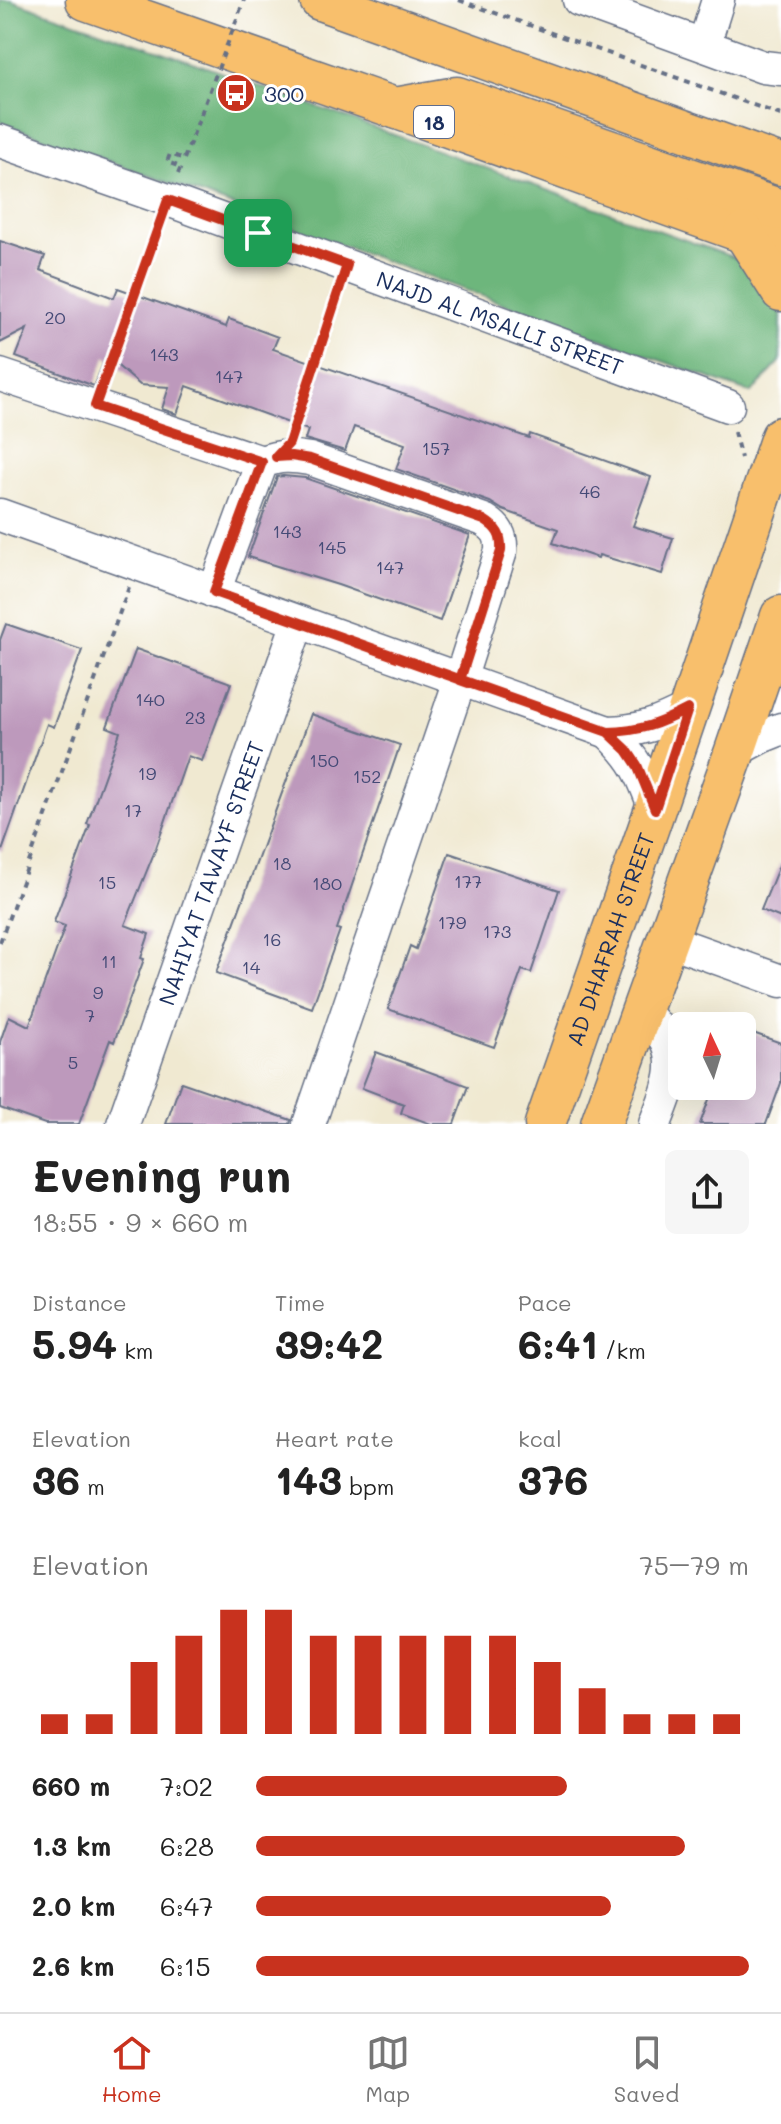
<!DOCTYPE html>
<html lang="en">
<head>
<meta charset="utf-8">
<style>
	body { margin:0; font-family:Mali,sans-serif; background:#f6f6f6; color:#222; height:100vh; display:flex; flex-direction:column; font-size:30px; white-space:nowrap }
	* { box-sizing:border-box; margin:0 }
	p { font-size:26px; color:#767676 }
	.icon { flex:none; width:44px; height:44px; fill:none; stroke:currentColor; stroke-width:2; stroke-linecap:round; stroke-linejoin:round }
	.map { position:relative; height:1124px; overflow:hidden }
	.panel { display:flex; flex-direction:column; background:#fff; flex:1 }
	.panel>* { flex:none }
	.needle { width:52px; rotate:356deg }
	.fabs { position:absolute; left:668px; top:1012px; display:grid; gap:16px }
	.fabs a { display:grid; place-items:center; width:88px; height:88px; border-radius:12px; background:#fff; box-shadow:0 8px 32px #0002; font-size:40px }
	.pin { position:absolute; display:grid; place-items:center; width:68px; height:68px; color:#fff; margin:-34px; border-radius:16px; box-shadow:0 4px 12px #0006 }
	.round { display:grid; place-items:center; flex:none; width:84px; height:84px; border-radius:12px; background:#f6f6f6 }
	.head { display:flex; align-items:center; justify-content:space-between; height:136px; padding:0 32px }
	h1 { font-size:44px; font-weight:700; line-height:60px }
	.stats { display:grid; grid-template-columns:repeat(3,1fr); gap:12px; height:136px; padding:8px 32px }
	.stats div { display:grid; align-content:center }
	.stats b { font-size:40px; font-weight:700 }
	.stats small { font-size:22px; font-weight:400 }
	.stats p { font-size:22px }
	.chart { height:224px; padding:16px 32px }
	.chart p { display:flex; justify-content:space-between }
	.chart svg { width:100%; height:144px; margin-top:8px; stroke:#c8321e; stroke-width:6 }
	ul { padding:0 32px; list-style:none; font-size:26px }
	li { display:grid; grid-template-columns:128px 96px 1fr; align-items:center; height:60px }
	li i { height:20px; border-radius:10px; background:#c8321e }
	.tab-bar { display:flex; justify-content:space-around; align-items:center; height:112px; border-top:2px solid #e0e0e0; background:#fff; font-size:22px; color:#767676 }
	.tab-bar a { display:grid; justify-items:center; gap:4px }
	.tab-bar .on { color:#c8321e }
	.map>svg:first-child { display:block }
</style>
</head>
<body>
<div class="map">
<svg width="781" height="1124" viewBox="0 0 781 1124">
	<rect width="100%" height="100%" fill="#fff"/>
	<filter id="ink" filterUnits="userSpaceOnUse"><feTurbulence type="fractalNoise" baseFrequency=".0125" numOctaves="2"/><feDisplacementMap in="SourceGraphic" scale="16" xChannelSelector="R" yChannelSelector="G"/><feConvolveMatrix kernelMatrix="1 2 1 2 8 2 1 2 1" color-interpolation-filters="sRGB"/></filter>
	<filter id="wash" filterUnits="userSpaceOnUse"><feTurbulence type="fractalNoise" baseFrequency=".006" numOctaves="4" result="noise"/><feDisplacementMap in="SourceGraphic" scale="32" xChannelSelector="R" yChannelSelector="G"/><feGaussianBlur stdDeviation="1.8" result="paint"/><feColorMatrix in="noise" values="0 0 0 0 0 0 0 0 0 0 0 0 0 0 0 0 0 1.4 0 .05"/><feComposite in="paint" operator="in"/></filter>
	<g filter="url(#wash)">
		<rect width="100%" height="100%" fill="#f0e9d1"/>
		<path fill="#6db67c" stroke="#44726d" stroke-width="2" d="M0,0H11L198,64L741,260L778,302L781,315L780,362L751,393L0,122Z"/>
		<g id="blocks">
			<path fill="#bd99bc" d="M0,241L45,256L40,270L114,298L118,288L226,327L229,319L278,337L273,349L529,438L530,434L651,477L633,526L673,538L662,574L599,555L598,558L553,543L558,529L503,510L490,502L396,469L405,444L354,427L345,451L305,439L308,430L187,386L177,414L162,409L169,387L140,385L106,356L94,386L16,357L27,329L0,343Z
				M283,476L305,478L470,535L440,621L338,585L248,557L277,477Z
				M6,624L82,650L54,727L47,724L2,851L0,850V640Z
				M136,649L231,683L202,761L188,756L156,848L125,925L149,934L141,958L144,959L114,1042L110,1040L79,1124H45L0,1108V1042L9,1016L29,1026L65,926L54,922L90,825L87,824L120,732L107,727Z
				M311,714L400,745L337,929L340,930L312,1008L216,973Z
				M449,853L559,890L531,973L522,970L494,1047L388,1009L410,946L416,949Z
				M780,863H781V918L761,910Z
				M742,1029L781,1043V1083L766,1124H700L714,1086H742Z
				M376,1052L468,1086L454,1124H431L401,1113L404,1104L362,1088Z
				M181,1082L291,1120L290,1124H166Z"/>
		</g>
	</g>
	<g filter="url(#ink)">
		<use href="#blocks" fill-opacity="0" stroke="#667086" stroke-width="2"/>
		<g fill="none" stroke-linecap="round" stroke-linejoin="round">
			<defs>
				<g id="minor">
					<path d="M579,0L763,67L781,69"/>
					<path d="M704,45L718,0"/>
					<path id="s1" d="M0,141L168,200L728,406"/>
					<path d="M0,375L262,462"/>
					<path d="M0,515L608,732C641,731 659,724 688,709"/>
					<path d="M214,592L262,462C280,455 292,456 310,459L484,520C497,528 502,535 501,551L460,680L309,1124"/>
					<path d="M608,732C636,759 642,773 655,809"/>
					<path d="M735,751L761,737L781,729"/>
					<path d="M667,940L781,981"/>
					<path d="M642,1010C650,1019 660,1029 666,1039C681,1067 665,1097 655,1124"/>
					<path id="s2" d="M123,1124L298,622"/>
				</g>
				<g id="major">
					<path d="M86,0L395,108L781,246"/>
					<path d="M320,0L781,165"/>
					<path d="M395,108L457,97L781,210"/>
					<path d="M744,233L781,291"/>
					<path id="s3" d="M545,1124L655,809L781,437"/>
					<path d="M601,1124L735,751L781,616"/>
				</g>
			</defs>
			<use href="#minor" stroke="#667086" stroke-width="35"/>
			<use href="#major" stroke="#667086" stroke-width="43"/>
			<path stroke="#667086" stroke-width="4" stroke-dasharray="6 6" stroke-linecap="butt" d="M459,0L781,115
				M178,174L181,167L167,162L170,154L184,159
				M103,381L160,224
				M292,432L340,288
				M734,432L741,458
				M0,942L129,587"/>
			<use href="#minor" stroke="#fff" stroke-width="32"/>
			<use href="#major" stroke="#f8bf6c" stroke-width="40"/>
			<path stroke="#667086" stroke-width="4" stroke-dasharray="6 6" stroke-linecap="butt" d="M184,159L244,0"/>
		</g>
	</g>
	<g fill="none" stroke-linecap="round" stroke-linejoin="round" filter="url(#ink)">
		<defs>
			<path id="route" d="M258,233L168,200L95,406L262,462L214,592C345,638 476,685 608,732C641,731 659,724 688,709L655,809L637,765L627,750L608,732L460,680L501,551C502,535 497,528 484,520L310,459L291,456L276,457L289,443L347,265L258,233"/>
		</defs>
		<use href="#route" stroke="#fff" stroke-width="16"/>
		<use href="#route" stroke="#c8321e" stroke-width="10"/>
	</g>
	<defs>
		<symbol id="bus-disc" viewBox="-11 -11 22 22"><circle r="9.5" fill="#c8321e" stroke="#fff"/><path d="M-5-6H5V4H4V6H2V4H-2V6H-4V4H-5ZM-3.5-4V0h7V-4ZM-3.5 1.2v1.5H-2V1.2ZM2 1.2v1.5H3.5V1.2Z" fill="#fff"/></symbol>
	</defs>
	<g fill-rule="evenodd">
		<use href="#bus-disc" x="214" y="71" width="44" height="44"/>
	</g>
	<g text-anchor="middle" dominant-baseline="central" stroke-width="6" stroke-linejoin="round" paint-order="stroke">
		<g font-size="18" fill="#444a76">
			<text x="55" y="317">20</text>
			<text x="164" y="354">143</text>
			<text x="229" y="376">147</text>
			<text x="436" y="448">157</text>
			<text x="590" y="491">46</text>
			<text x="287" y="531">143</text>
			<text x="332" y="547">145</text>
			<text x="390" y="567">147</text>
			<text x="150" y="699">140</text>
			<text x="195" y="717">23</text>
			<text x="324" y="760">150</text>
			<text x="147" y="773">19</text>
			<text x="367" y="776">152</text>
			<text x="133" y="810">17</text>
			<text x="282" y="863">18</text>
			<text x="468" y="881">177</text>
			<text x="107" y="882">15</text>
			<text x="327" y="883">180</text>
			<text x="452" y="922">179</text>
			<text x="497" y="931">173</text>
			<text x="272" y="939">16</text>
			<text x="109" y="961">11</text>
			<text x="251" y="967">14</text>
			<text x="98" y="992">9</text>
			<text x="90" y="1015">7</text>
			<text x="73" y="1062">5</text>
		</g>
		<rect fill="#fff" stroke="#5f6d8e" stroke-width="2" x="414" y="106" width="40" height="32" rx="6"/>
		<g font-size="20" font-weight="bold" fill="#1b2f5e">
			<text x="434" y="122">18</text>
		</g>
		<g font-size="22" fill="#1b2f5e" stroke="#fff" text-anchor="start">
			<text x="264" y="93">300</text>
		</g>
		<g font-size="22" fill="#1b2f5e" stroke="#fff">
			<text stroke="none"><textPath href="#s1" startOffset="532">NAJD AL MSALLI STREET</textPath></text>
			<text stroke="none"><textPath href="#s2" startOffset="266">NAHIYAT TAWAYF STREET</textPath></text>
			<text stroke="none"><textPath href="#s3" startOffset="196">AD DHAFRAH STREET</textPath></text>
		</g>
	</g>
</svg>
<div class="fabs">
<a><svg class="needle" viewBox="-14 -14 28 28"><path d="M0-13l5 13h-10z" fill="#e53935"/><path d="M0 13l5-13h-10z" fill="#767676"/></svg></a>
</div>
<div class="pin" style="left:258px;top:233px;background:#1e9e55"><svg class="icon" aria-label="arrive" viewBox="0 0 24 24"><path d="M6 21V4h12l-3 4 3 4H6"/></svg></div>
</div>
<section class="panel">
<div class="head"><div><h1>Evening run</h1><p>18:55 · 9 × 660 m</p></div><a class="round"><svg class="icon" aria-label="share" viewBox="0 0 24 24"><path d="M12 15V3M7 8l5-5 5 5M5 13v7h14v-7"/></svg></a></div>
<div class="stats">
<div><p>Distance</p><b>5.94<small> km</small></b></div>
<div><p>Time</p><b>39:42</b></div>
<div><p>Pace</p><b>6:41<small> /km</small></b></div>
</div>
<div class="stats">
<div><p>Elevation</p><b>36<small> m</small></b></div>
<div><p>Heart rate</p><b>143<small> bpm</small></b></div>
<div><p>kcal</p><b>376</b></div>
</div>
<div class="chart"><p><span>Elevation</span>75–79 m</p>
<svg viewBox="0 0 160 44" preserveAspectRatio="none"><path d="M5 44V38M15 44V38M25 44V22M35 44V14M45 44V6M55 44V6M65 44V14M75 44V14M85 44V14M95 44V14M105 44V14M115 44V22M125 44V30M135 44V38M145 44V38M155 44V38"/></svg>
</div>
<ul>
<li><b>660 m</b>7:02<i style="width:63%"></i></li>
<li><b>1.3 km</b>6:28<i style="width:87%"></i></li>
<li><b>2.0 km</b>6:47<i style="width:72%"></i></li>
<li><b>2.6 km</b>6:15<i style="width:100%"></i></li>
</ul>
</section>
<nav class="tab-bar">
<a class="on"><svg class="icon" aria-label="home" viewBox="0 0 24 24"><path d="M3 11l9-7 9 7M6 9v11h12V9"/></svg>Home</a>
<a><svg class="icon" aria-label="map" viewBox="0 0 24 24"><path d="M3 6l6-2 6 2 6-2v14l-6 2-6-2-6 2zM9 4v14M15 6v14"/></svg>Map</a>
<a><svg class="icon" aria-label="saved" viewBox="0 0 24 24"><path d="M7 4h10v16l-5-4-5 4z"/></svg>Saved</a>
</nav>
</body>
</html>
